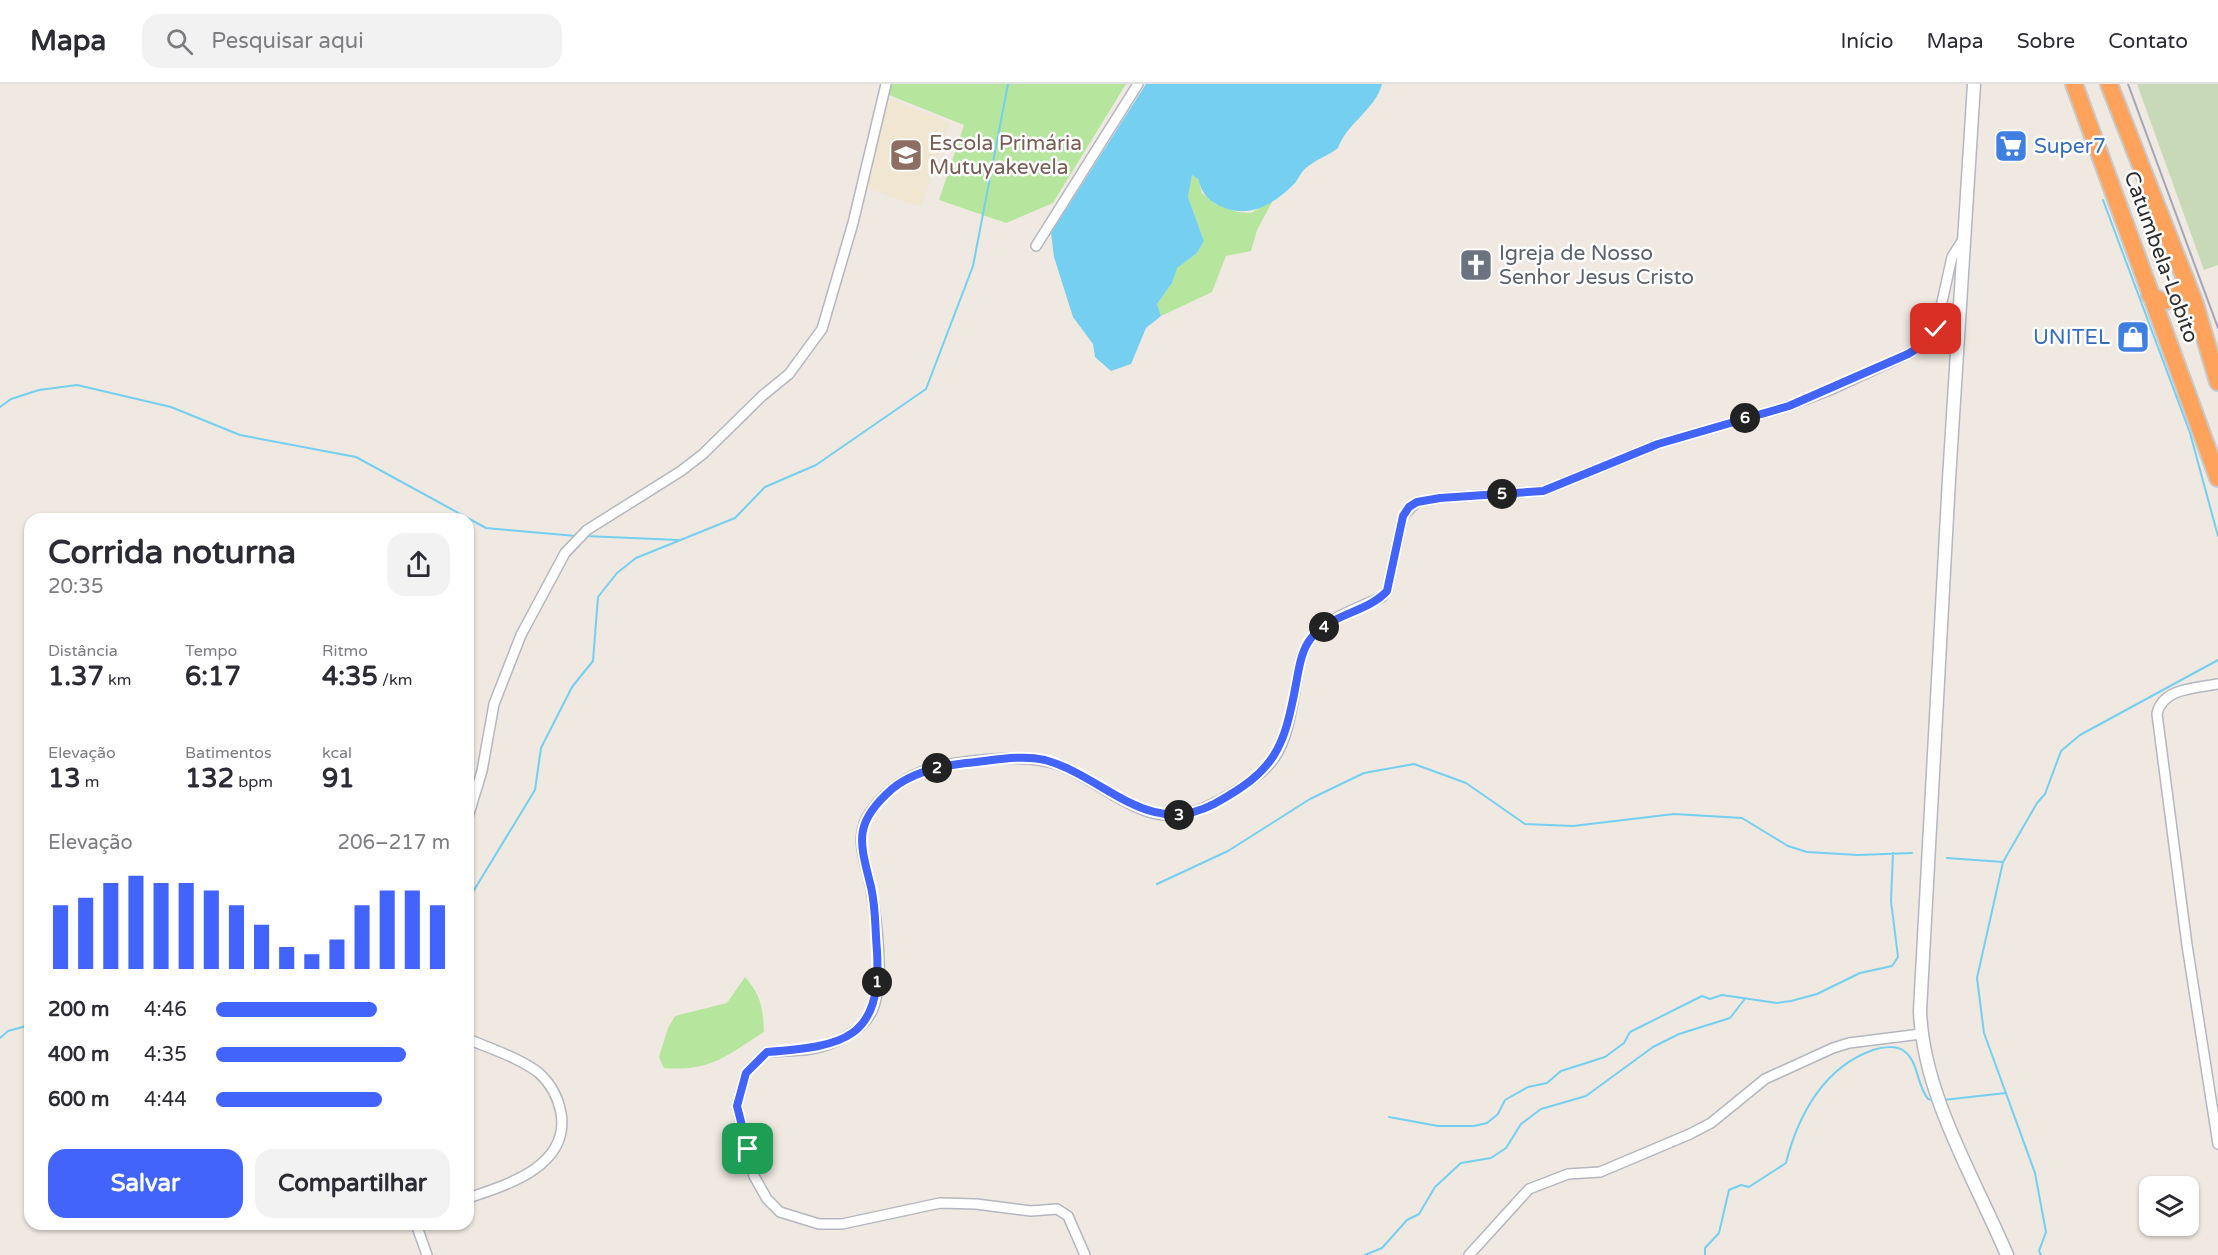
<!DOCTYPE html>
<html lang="pt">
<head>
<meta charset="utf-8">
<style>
	body { margin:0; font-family:"Varela Round",sans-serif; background:#f2f2f3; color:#2b2b33; height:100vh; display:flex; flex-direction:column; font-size:22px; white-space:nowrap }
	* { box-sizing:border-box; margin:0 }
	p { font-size:20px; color:#7c7c81 }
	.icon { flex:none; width:33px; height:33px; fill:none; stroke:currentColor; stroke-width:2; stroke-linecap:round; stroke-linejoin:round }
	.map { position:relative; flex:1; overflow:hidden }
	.details { position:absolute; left:24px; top:429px; width:450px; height:717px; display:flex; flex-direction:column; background:#fff; border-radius:18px; box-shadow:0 2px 4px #0004 }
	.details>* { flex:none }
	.fabs { position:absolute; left:2139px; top:1092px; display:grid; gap:12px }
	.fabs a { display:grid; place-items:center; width:60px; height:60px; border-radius:12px; background:#fff; box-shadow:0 2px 4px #0004; font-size:30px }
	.pin { position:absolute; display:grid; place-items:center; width:51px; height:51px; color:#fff; margin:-26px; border-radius:12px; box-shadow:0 3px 9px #0006 }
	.km { position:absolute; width:30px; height:30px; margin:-15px; border-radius:50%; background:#222; color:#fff; font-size:16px; line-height:30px; text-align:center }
	.round { display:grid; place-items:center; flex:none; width:63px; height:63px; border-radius:18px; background:#f2f2f3 }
	.headline { display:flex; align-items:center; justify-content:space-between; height:102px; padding:0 24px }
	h1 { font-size:33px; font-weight:800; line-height:45px }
	.metrics { display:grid; grid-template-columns:repeat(3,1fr); gap:9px; height:102px; padding:6px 24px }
	.metrics div { display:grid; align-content:center }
	.metrics b { font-size:26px; font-weight:800 }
	.metrics small { font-size:16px; font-weight:400 }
	.metrics p { font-size:16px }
	.chart { height:168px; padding:12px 24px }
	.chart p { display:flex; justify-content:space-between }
	.chart svg { width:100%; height:108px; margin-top:6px; stroke:#4264fb; stroke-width:6 }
	.button { display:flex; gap:12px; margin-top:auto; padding:12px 24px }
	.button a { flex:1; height:69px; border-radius:18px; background:#4264fb; color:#fff; font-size:24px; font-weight:800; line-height:69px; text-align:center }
	.button a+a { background:#f2f2f3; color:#2b2b33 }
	ul { padding:0 24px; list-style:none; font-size:20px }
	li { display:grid; grid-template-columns:96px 72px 1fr; align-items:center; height:45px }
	li i { height:15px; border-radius:8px; background:#4264fb }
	header { display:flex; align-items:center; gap:36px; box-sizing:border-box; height:84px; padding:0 30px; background:#fff; border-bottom:2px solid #e1e1e2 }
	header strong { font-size:28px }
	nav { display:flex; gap:33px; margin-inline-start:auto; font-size:21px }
	.search { width:420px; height:54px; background:#f2f2f3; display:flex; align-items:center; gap:15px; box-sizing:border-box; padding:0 21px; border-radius:18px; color:#7c7c81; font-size:22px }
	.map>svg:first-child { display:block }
</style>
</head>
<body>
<header>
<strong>Mapa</strong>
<div class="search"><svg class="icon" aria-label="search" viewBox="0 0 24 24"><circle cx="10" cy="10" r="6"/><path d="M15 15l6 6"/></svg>Pesquisar aqui</div>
<nav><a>Início</a><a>Mapa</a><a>Sobre</a><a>Contato</a></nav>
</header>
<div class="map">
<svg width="2218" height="1171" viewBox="0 0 2218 1171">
	<rect width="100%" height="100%" fill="#efe9e1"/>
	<path fill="#f0e6d1" d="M888,14L950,39L921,123L863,103Z"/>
	<path fill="#b6e59e" d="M886,0H1126L1053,119L1006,139L939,116L964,41L884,9Z
		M1192,91L1198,95L1202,109L1216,120L1237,128L1251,129L1273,116L1257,146L1251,167L1226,172L1212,208L1161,232L1157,220L1172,199L1176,184L1197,169L1204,157L1188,113Z
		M745,893C761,911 763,924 764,948C727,971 711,988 664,984L659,973L668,944L675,932L727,919Z"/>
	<path fill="#c8d9b8" d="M2137,0H2218V181L2204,186Z"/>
	<path fill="#75cff0" d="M1146,0H1382C1375,26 1347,39 1338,64C1328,72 1316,75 1306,84C1301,88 1299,94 1295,99C1276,119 1251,134 1225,124C1209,118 1202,110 1198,95L1192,91L1188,113L1204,157L1197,169L1177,184L1172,199L1157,220L1161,232L1146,244L1131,280L1111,287L1095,273L1093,260L1073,233L1054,173L1051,149Z"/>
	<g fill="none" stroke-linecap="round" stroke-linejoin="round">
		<path stroke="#75cff0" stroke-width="2" d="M2103,116L2190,349L2218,452
			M0,323L11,315L39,306L77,301L171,323L240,351L356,373L486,444L576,452
			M585,452L678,456
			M1947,774L2003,778
			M1157,800L1228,767L1310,715L1364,689L1414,680L1466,699L1525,740L1573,742L1674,730L1742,734L1788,762L1807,768L1858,771L1912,769
			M468,816L535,706L541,664L572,603L593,577L598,513L617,489L636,474L735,434L765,403L816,381L926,305L973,182L1008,0
			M0,954L8,947L30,941
			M1943,1016L2006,1009
			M1389,1033L1438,1042H1474L1487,1039L1498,1030L1505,1016L1528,1003L1547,999L1561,987L1605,973L1624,959L1630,948L1702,912L1710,915L1722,911L1777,919L1791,917L1817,910L1860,889L1892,882L1898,873L1891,817L1893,769
			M1365,1171L1382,1164L1407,1136L1419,1130L1435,1103L1461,1079L1491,1074L1506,1064L1521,1040L1541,1025L1586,1012L1653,963L1679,950L1730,934L1744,916
			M1705,1171V1164L1719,1149L1729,1106L1741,1101L1749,1103L1786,1079C1798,1031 1824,983 1873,966C1882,963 1896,961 1904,967C1919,978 1916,1000 1928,1015L1935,1016
			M2041,1171L2039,1167L2046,1148L2035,1089L1984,949L1977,894L2003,778L2037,719L2045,710L2061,667L2080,651L2218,576"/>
		<defs>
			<path id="street" d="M1036,162L1138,0
				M2218,600C2196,604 2162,604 2157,630L2187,861L2218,1060
				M468,733L482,687L494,620L521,551L565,469L587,446L681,387L703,370L762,312L789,290L822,245L853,139L886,0
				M468,955C491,965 520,974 539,989C551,1000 558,1013 561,1029C570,1082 507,1101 468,1114
				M416,1140L427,1171
				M1085,1171L1068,1132L1057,1125L1031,1127L976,1120L940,1119L842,1140H819L780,1128L767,1115L754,1092L737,1022L746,989L767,968C781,967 797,967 811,965C832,962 863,947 872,927C885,899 877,836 871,805C867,781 854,758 867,733C877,716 896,699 914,691C947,676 1025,668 1059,681C1099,696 1139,740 1185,730C1211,724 1260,696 1275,673C1287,654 1290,633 1294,612C1298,592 1299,567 1313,552C1330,533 1360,523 1382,513L1387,507L1403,432L1417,418L1440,414L1543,407L1658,360L1789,322L1830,306L1908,270L1921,262L1936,245L1952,173L1964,154
				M1469,1171L1529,1105L1568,1090L1600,1088L1690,1050L1711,1039L1765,995L1833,964L1849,959L1921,950"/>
			<path id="secondary" d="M1974,0L1949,395L1920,927C1923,1011 1975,1095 2007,1171"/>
			<path id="highway" d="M2074,0L2218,394
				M2109,0L2195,220L2218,298
				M2150,211L2161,217L2173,216L2187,200"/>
		</defs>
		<use href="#street" stroke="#b4b7c1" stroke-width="12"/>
		<use href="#secondary" stroke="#b4b7c1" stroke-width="15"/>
		<use href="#highway" stroke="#c9c9c9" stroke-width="20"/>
		<use href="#street" stroke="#fff" stroke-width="9"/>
		<use href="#secondary" stroke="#fff" stroke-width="12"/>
		<use href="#highway" stroke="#ffa35c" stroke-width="16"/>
		<path stroke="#a3a6b8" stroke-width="2" d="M2128,0L2218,244"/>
	</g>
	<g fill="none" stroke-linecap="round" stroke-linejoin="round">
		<defs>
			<path id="route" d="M748,1065L737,1022L746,989L767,968C844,962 882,956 877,867C875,846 876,824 871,803C860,758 852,740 892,705C912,688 940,682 966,679C991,677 1020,670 1045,676C1106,693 1147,755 1214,720C1275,687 1284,665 1296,600C1299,584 1301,566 1312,553C1331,530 1368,528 1387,507L1403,432L1409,423L1417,418L1440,414L1543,407L1658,360L1789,322L1908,270L1921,262L1936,245"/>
		</defs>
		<use href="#route" stroke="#fff" stroke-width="12"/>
		<use href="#route" stroke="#4264fb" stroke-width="8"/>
	</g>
	<defs>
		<symbol id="supermarket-square" viewBox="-11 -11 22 22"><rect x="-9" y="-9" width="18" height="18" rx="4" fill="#3f7fe0" stroke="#fff"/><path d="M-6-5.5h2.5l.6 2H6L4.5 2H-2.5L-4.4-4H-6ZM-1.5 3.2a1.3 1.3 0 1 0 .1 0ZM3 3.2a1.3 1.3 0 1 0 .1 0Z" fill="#fff"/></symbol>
		<symbol id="school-square" viewBox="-11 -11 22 22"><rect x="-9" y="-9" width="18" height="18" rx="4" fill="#8d6e63" stroke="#fff"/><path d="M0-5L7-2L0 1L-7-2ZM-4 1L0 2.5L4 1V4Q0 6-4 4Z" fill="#fff"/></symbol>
		<symbol id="church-square" viewBox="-11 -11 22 22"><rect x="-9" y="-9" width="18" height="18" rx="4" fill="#6b7280" stroke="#fff"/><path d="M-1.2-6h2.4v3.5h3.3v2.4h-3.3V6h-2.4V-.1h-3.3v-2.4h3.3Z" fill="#fff"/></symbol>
		<symbol id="shop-square" viewBox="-11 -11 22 22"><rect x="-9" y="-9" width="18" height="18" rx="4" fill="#3f7fe0" stroke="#fff"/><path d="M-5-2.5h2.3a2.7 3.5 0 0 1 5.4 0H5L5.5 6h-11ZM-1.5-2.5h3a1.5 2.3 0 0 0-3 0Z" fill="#fff"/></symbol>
	</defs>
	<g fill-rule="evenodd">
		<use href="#supermarket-square" x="1992" y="43" width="38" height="38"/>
		<use href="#school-square" x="887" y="52" width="38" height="38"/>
		<use href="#church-square" x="1457" y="162" width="38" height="38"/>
		<use href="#shop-square" x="2114" y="234" width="38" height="38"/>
	</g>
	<g text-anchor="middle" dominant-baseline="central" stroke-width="5" stroke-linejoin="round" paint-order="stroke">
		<g font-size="21" fill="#785e54" stroke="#fff" text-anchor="start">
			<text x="929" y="59">Escola Primária<tspan x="929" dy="24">Mutuyakevela</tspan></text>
		</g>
		<g font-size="21" fill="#366cbe" stroke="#fff" text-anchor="start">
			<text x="2034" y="62">Super7</text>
			<text x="2110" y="253" text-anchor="end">UNITEL</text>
		</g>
		<g font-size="21" fill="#5b616d" stroke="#fff" text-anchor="start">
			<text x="1499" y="169">Igreja de Nosso<tspan x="1499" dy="24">Senhor Jesus Cristo</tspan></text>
		</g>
		<g font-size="21" fill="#2e2e2e" stroke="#fff">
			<text transform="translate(2161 173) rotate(70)">Catumbela-Lobito</text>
		</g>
	</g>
</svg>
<div class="fabs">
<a><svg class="icon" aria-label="layers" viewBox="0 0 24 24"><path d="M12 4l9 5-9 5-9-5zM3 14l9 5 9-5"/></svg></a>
</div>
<div class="pin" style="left:748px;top:1065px;background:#1e9e55"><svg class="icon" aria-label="arrive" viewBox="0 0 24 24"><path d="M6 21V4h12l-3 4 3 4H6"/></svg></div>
<div class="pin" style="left:1936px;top:245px;background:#d93025"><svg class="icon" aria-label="check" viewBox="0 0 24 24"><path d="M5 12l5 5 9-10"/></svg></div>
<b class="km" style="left:877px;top:898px">1</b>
<b class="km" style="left:937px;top:684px">2</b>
<b class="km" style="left:1179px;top:731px">3</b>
<b class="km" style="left:1324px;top:543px">4</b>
<b class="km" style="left:1502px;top:410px">5</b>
<b class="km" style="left:1745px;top:334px">6</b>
<section class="details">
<div class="headline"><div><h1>Corrida noturna</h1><p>20:35</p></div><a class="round"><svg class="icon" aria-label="share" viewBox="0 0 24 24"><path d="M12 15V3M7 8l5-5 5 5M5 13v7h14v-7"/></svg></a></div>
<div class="metrics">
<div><p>Distância</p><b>1.37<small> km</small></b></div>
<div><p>Tempo</p><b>6:17</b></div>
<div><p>Ritmo</p><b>4:35<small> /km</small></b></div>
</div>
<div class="metrics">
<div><p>Elevação</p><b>13<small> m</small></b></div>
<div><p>Batimentos</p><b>132<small> bpm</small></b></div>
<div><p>kcal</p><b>91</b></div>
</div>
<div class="chart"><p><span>Elevação</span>206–217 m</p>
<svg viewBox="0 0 160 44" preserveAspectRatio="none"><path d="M5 44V18M15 44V15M25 44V9M35 44V6M45 44V9M55 44V9M65 44V12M75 44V18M85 44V26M95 44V35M105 44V38M115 44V32M125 44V18M135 44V12M145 44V12M155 44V18"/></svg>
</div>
<ul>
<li><b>200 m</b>4:46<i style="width:69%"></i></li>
<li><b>400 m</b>4:35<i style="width:81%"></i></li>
<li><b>600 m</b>4:44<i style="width:71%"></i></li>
</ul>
<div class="button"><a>Salvar</a><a>Compartilhar</a></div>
</section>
</div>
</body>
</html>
